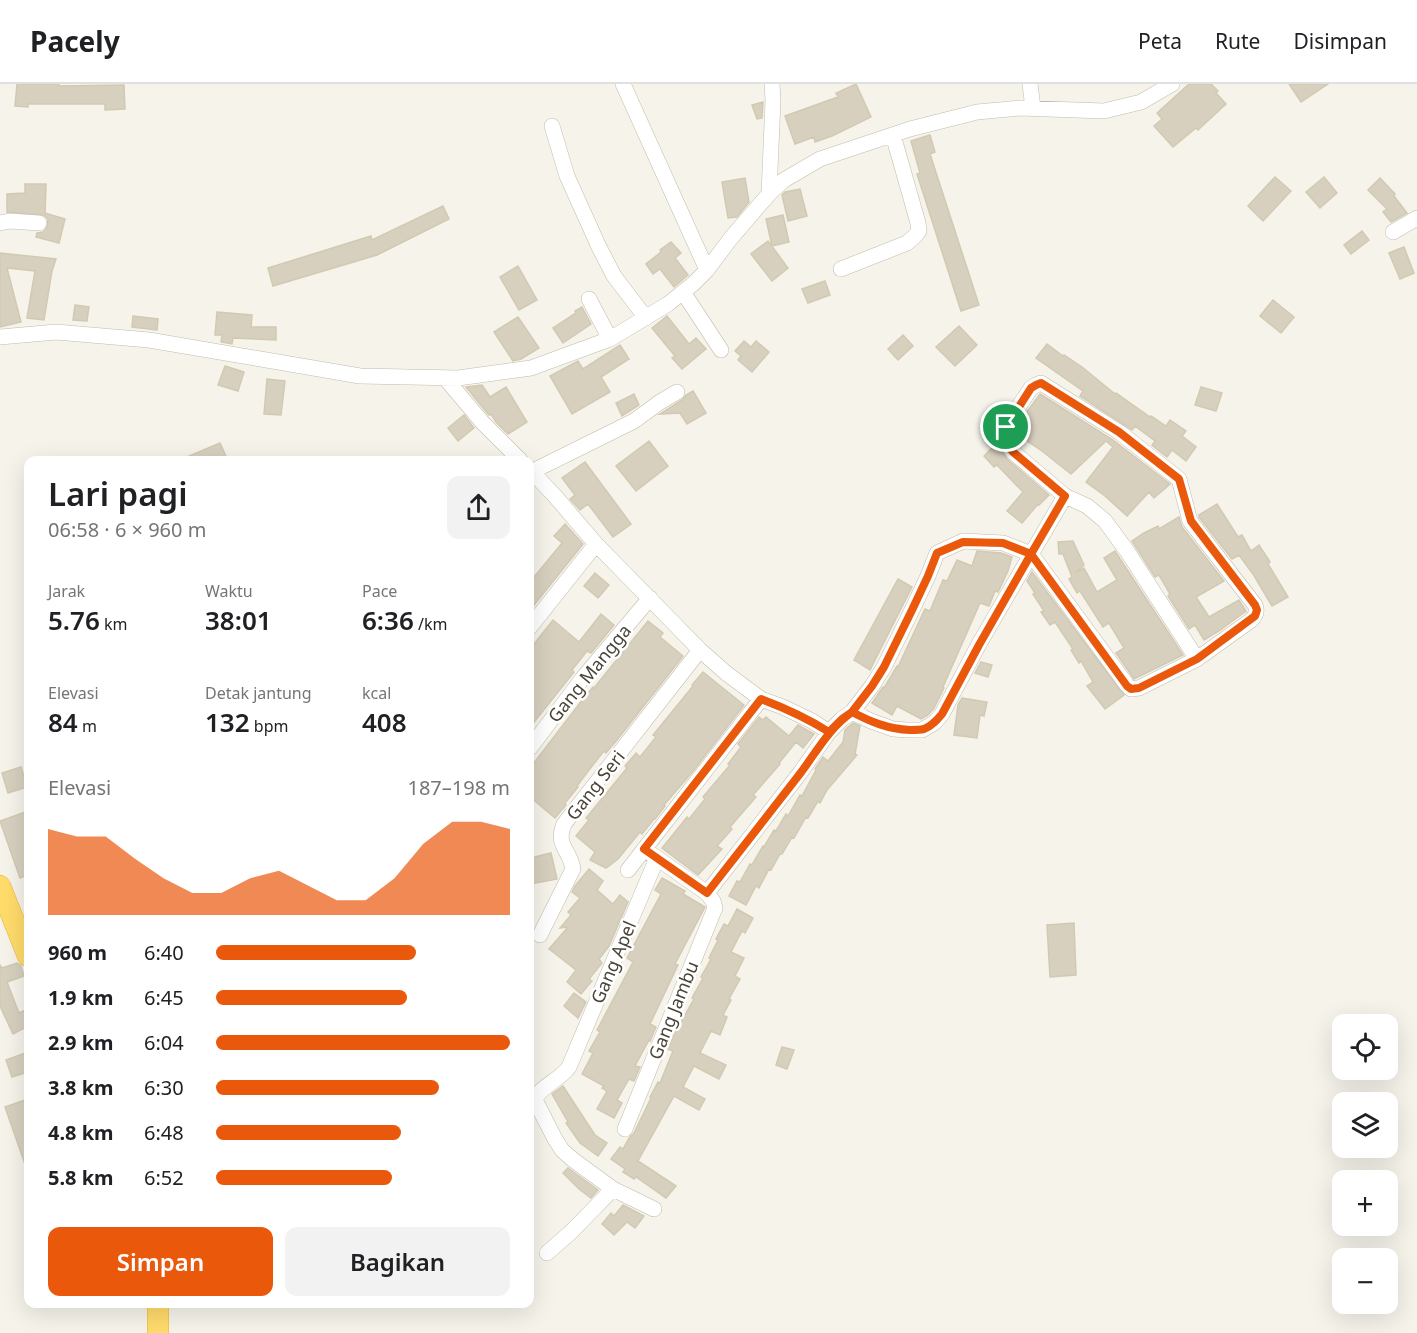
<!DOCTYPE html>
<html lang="id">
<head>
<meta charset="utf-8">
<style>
	body { margin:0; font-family:"Noto Sans",sans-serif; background:#f2f2f2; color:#202124; height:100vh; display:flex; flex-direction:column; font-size:22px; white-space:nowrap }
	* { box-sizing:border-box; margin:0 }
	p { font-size:20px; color:#757577 }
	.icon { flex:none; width:33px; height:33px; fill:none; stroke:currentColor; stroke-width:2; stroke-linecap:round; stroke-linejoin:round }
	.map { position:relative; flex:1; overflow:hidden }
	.details { position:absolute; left:24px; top:372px; width:510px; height:852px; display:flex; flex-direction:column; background:#fff; border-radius:12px; box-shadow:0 6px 24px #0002 }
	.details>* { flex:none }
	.controls { position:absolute; left:1332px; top:930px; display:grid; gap:12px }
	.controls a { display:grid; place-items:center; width:66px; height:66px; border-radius:12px; background:#fff; box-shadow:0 6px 24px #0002; font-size:30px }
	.pin { position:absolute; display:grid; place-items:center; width:51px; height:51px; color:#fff; margin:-26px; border:3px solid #fff; border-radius:50%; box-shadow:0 2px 6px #0007 }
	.round { display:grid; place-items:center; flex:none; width:63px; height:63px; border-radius:12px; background:#f2f2f2 }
	.head { display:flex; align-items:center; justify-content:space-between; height:102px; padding:0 24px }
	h1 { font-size:33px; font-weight:600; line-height:45px }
	.figures { display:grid; grid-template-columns:repeat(3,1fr); gap:9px; height:102px; padding:6px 24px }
	.figures div { display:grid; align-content:center }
	.figures b { font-size:26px; font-weight:600 }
	.figures small { font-size:16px; font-weight:400 }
	.figures p { font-size:16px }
	.chart { height:168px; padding:12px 24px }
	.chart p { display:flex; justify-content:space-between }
	.chart svg { width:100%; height:108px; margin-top:6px; fill:#ea580c; opacity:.7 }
	.primary-button { display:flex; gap:12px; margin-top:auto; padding:12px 24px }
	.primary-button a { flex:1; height:69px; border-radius:12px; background:#ea580c; color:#fff; font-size:24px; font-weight:600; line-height:69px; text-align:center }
	.primary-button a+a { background:#f2f2f2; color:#202124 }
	ul { padding:0 24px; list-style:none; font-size:20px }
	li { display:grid; grid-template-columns:96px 72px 1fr; align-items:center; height:45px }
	li i { height:15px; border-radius:8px; background:#ea580c }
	header { display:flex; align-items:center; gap:36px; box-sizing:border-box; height:84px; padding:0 30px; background:#fff; border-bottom:2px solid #e0e0e0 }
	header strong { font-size:28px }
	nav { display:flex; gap:33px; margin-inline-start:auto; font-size:21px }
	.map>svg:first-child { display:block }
</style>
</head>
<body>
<header>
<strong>Pacely</strong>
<nav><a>Peta</a><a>Rute</a><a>Disimpan</a></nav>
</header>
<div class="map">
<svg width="1417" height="1249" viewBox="0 0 1417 1249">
	<rect width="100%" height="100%" fill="#f5f3ea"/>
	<path fill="#d7d0bf" stroke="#d2c9b2" stroke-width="1.5" d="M17,0H59V2L124,1L125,25L105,26V20H28V23L15,22Z
		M856,0L871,33L832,52L815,58L814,53L795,60L785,32L838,13L836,9Z
		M1189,0H1211L1218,7L1216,9L1226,20L1198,46L1196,44L1173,63L1154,42L1162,35L1157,29Z
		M1289,0H1328L1301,18Z
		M763,18L762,34L757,35L752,21Z
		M930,51L935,68L930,70L979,221L961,227L917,90L920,89L911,57Z
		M1275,93L1291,107L1263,137L1248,122Z
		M1324,93L1337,109L1320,124L1306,108Z
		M745,94L749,118L737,133L728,134L722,98Z
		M1380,94L1395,110L1394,112L1407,129L1391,138L1383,128L1387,125L1368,106Z
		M25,100H46L45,129L65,135L59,159L36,153L37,149L43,148L47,144L48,135L44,131L7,128V110L25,109Z
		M800,105L807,132L788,137L782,111L785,108Z
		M443,122L449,135L377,171L273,202L268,184L371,152L372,156Z
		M783,131L789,158L772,162L766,135Z
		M1362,147L1369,156L1351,170L1344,161Z
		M768,157L788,184L772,197L751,170Z
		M671,158L681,169L675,174L688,191L674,203L660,185L653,190L646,180L661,168L660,166Z
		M1404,163L1414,189L1400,195L1389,169Z
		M0,169L56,175L52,187L44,236L27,234L35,187L7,184L21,238L0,243Z
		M518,182L537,216L519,226L500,193Z
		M825,197L830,211L808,219L802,205Z
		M1273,216L1294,233L1281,249L1260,232Z
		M75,221L89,223L87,237L73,236Z
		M582,223L591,240L563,259L553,244L576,229L575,227Z
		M217,228L252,231L251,243H276V256L233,254L232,260L221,258L222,251H215Z
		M133,232L158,235L157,246L132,243Z
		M667,232L689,260L696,254L706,265L682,285L672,274L675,272L652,244Z
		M518,233L539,264L521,275L513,277L494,248Z
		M959,242L977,261L955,282L936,263Z
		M903,251L913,262L898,276L888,265Z
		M744,257L751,263L756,257L769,268L752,288L738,276L741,272L735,267Z
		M1047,260L1063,272L1064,271L1082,283L1115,310L1116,309L1150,333L1151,332L1166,342L1170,336L1186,347L1182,352L1196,363L1186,377L1172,366L1167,373L1152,361L1155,357L1135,342L1132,346L1080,312L1083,307L1036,274Z
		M620,261L629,275L601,293L610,308L572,330L550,292L578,277L583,285Z
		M225,282L244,288L238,307L218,301Z
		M267,295L285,297L281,331L264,330Z
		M482,301L490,313L506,303L527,338L508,350L496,338L491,330L489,331L466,303Z
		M1201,303L1222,309L1216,327L1195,321Z
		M693,307L706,329L687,340L680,329L660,330L682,316L686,311Z
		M634,310L639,321L622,332L616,319Z
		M1040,310L1113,356L1170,400L1154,414L1149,408L1127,432L1105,412L1086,398L1113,363L1106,357L1071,390L1042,367L1015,349L1024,332Z
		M464,331L474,344L458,357L448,344Z
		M649,357L668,382L636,407L616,382Z
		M220,359L226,372L216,376H180Z
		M996,360L1007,375L1049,411L1039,421L1038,420L1022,439L1007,427L1023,408L997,381L994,383L984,372Z
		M585,378L631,440L613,453L588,420L580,426L570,415L575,411L562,394Z
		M1217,420L1238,453L1242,451L1251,467L1259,461L1270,478L1268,480L1288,513L1272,522L1253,490L1239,471L1232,475L1199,433V431Z
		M1179,433L1182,443L1224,497L1196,513L1209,533L1239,516L1246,527L1219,547L1204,556L1195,541L1189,545L1168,512L1170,510L1159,491L1155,493L1132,457L1144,449L1158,442L1159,445Z
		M565,440L583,460L530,526V498L562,459L554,452Z
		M1073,457L1084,481L1075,489L1084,484L1097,508L1117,496L1104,474L1115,467L1183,571L1134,595L1116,569L1124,564L1109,539L1103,543L1080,507L1077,509L1069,495L1072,493L1063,470H1059L1058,458Z
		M977,467L1001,469L1012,473L1008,487L998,508L995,507L989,522L980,519L943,603L944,604L934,624L928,631L921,635L897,622L892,631L872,619L883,603L884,604L897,582L898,583L925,525L930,527L943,496L947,497L957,476L972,482Z
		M1032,488L1124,611L1105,625L1087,602L1093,598L1081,577L1079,579L1071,566L1073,565L1055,538L1050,541L1041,528L1044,527L1033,510L1035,509L1027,497Z
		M595,489L609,501L598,514L584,502Z
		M898,495L912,503L870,586L854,576Z
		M601,530L614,541L591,569L587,567L572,586L574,588L530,643V565L553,536L579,558Z
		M648,537L663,549L660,553L683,572L617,656L606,669L604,667L589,686L577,702L578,703L565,719L566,721L555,734L530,713V684L583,615L593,603L594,604Z
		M981,578L992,581L988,593L975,589Z
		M703,588L744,621L694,686L664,721L665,722L655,735H654L642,750L640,748L618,775L606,784L590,776L595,768L576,752L589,736L586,734L627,684L625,682L636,669L640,673L656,653L653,651L693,602L692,601Z
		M962,614L987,618L984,632L980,631L977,654L954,651L958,621Z
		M759,633L763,636L766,633L789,652L798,641L814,650L803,664L796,658L779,679L780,680L753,711L756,713L730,743L732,745L717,762L722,765L698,791L662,764L687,733L689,735L705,715L703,713L730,681L728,680L741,663L738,660Z
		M853,639L860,642L855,670L857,671L827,706L820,719L818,717L808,734L806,733L794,754L792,753L782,770H780L771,786L769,785L759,804L756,802L746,821L729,812L737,797L740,798L750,780L752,781L763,762L764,763L774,746L776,747L786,730L788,732L800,711L802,712L816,686L815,685L823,673L828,677L843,658L845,646Z
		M21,683L27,703L8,709L2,689Z
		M28,727V791L20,794L0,737Z
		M551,769L557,795L530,800V774Z
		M589,785L603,797L597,806L613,820L620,811L628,818L609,862L599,875L602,879L589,895L592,897L581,910L567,898L576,886L549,865L568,843L560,844L571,831L568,828L580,814L572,808L575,802Z
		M662,794L685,807L683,810L705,823L675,880L678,881L650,940L656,943L650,957L649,956L635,982L640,983L634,997L629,995L617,1016L622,1019L614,1034L597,1025L607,1007L602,1004L604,1002L582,990L593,969L589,967L600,948L597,946L633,878L627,874L661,810L655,806Z
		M737,825L753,834L745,849L742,847L731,868L744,874L735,892L740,895L729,915L731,916L723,931L727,933L720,951L711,947L700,969L726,981L719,995L694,982L683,1003L705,1015L699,1026L674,1012L638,1077L676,1102L666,1114L636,1093L634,1095L623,1088L625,1085L611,1075L620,1063L623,1065L629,1054L634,1049L651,1014L650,1013L658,998L660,999L673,967L668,965L674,950L694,915L692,914L703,894L701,893L711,875L709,874L718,856L716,855L724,840L728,842Z
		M1074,839L1076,891L1050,893L1047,841Z
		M17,879L21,882L24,892L7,898L19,929L28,925V942L13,950L0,922V881L2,884Z
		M574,909L586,918L578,934L564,922Z
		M782,963L794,966L787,985L776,981Z
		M28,968V988L12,993L6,976Z
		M563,1002L595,1051L607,1059L598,1072L580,1059L566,1039L568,1038L552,1010Z
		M28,1015V1085L27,1086L5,1023Z
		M568,1084L598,1106L591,1114L579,1105L563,1089Z
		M623,1121L644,1132L635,1144L627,1138L614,1151L602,1140L611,1129L614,1132Z"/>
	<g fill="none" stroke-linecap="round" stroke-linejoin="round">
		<defs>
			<path id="minor" d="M623,0L707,186
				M1030,0L1033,24
				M552,42L567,92L599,163L614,192L646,234
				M769,110L773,16L772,0
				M0,139L10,137L39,139
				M1393,148L1417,134
				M841,185L907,159L915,152L919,147L918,139L893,51
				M683,208L721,266
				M589,215L610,255
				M0,253L56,248L149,256L360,292L458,294L531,284L610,255L668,220L693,200L707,186L731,154L769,110L784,96L820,75L910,45L977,28L1020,24L1104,27L1141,18L1172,0
				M445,294L483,339L520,376
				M530,386L554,411L596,460L700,566L726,589L761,615L783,623L812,637L829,648
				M531,388L634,337L660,318L677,308
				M1031,470L1127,601L1131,605L1139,604L1197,575L1250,537C1256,532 1258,528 1255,521L1190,437L1179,395L1119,348L1041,299L1036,301L1031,304C1025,314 1005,340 1004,351C1004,358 1009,363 1013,368L1065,412L1087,422L1105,437L1127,467L1197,575
				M530,543L596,460
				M852,628L871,637L893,645L907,646H922L934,639L942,630L979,560L1065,412
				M530,664L582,595L650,514
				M628,786L761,615
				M707,809L800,689L829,648L842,635L852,628L872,602L884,583L913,524L928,492L937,469L963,457L1003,459L1031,470
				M540,851L573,785C570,765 555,762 564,740L700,566
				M625,1045L715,824L713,817L707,809L644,765
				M654,1125L613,1105L572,1075L562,1066L555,1055L535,1016C539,1003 560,996 569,983L657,774
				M547,1169L571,1148L613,1105"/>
			<path id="highway" d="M0,802L28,872
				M158,1249V1220"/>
		</defs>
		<use href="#minor" stroke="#c1bcac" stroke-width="16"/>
		<use href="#highway" stroke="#e1b238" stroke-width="22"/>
		<use href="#minor" stroke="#fff" stroke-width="15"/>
		<use href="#highway" stroke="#ffdb6b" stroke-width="21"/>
	</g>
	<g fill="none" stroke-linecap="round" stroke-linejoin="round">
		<defs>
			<path id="route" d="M1006,343C1004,354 1006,359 1013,368L1065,412L1031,470L1003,459L963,458L937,469L928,492L913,524L884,583L872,602L852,628L842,635L829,648C807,634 785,624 761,615L644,765L707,809C737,770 768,731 799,691C816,669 828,645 852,628C871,638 888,645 910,646C915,646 920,646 924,645C932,642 937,636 942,630L979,561L1031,470L1127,602L1131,605L1139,604L1197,575L1255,532L1257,526L1255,521L1191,437L1179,395L1119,348L1041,299L1036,301L1031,304L1006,343"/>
		</defs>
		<use href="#route" stroke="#fff" stroke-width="12"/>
		<use href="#route" stroke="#ea580c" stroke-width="8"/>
	</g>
	<g text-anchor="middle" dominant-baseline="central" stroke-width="5" stroke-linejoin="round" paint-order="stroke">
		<g font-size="18" fill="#4a4438" stroke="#fff">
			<text transform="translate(589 589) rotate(-51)">Gang Mangga</text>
			<text transform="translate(595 701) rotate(-52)">Gang Seri</text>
			<text transform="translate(613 878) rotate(-67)">Gang Apel</text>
			<text transform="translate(673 926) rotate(-68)">Gang Jambu</text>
		</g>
	</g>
</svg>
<div class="controls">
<a><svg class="icon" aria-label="locate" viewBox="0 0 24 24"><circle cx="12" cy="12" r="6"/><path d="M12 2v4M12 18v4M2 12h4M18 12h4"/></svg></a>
<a><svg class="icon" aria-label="layers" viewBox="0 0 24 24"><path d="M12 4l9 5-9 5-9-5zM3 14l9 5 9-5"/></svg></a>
<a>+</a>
<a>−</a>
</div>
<div class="pin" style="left:1006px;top:343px;background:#1e9e55"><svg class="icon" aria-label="arrive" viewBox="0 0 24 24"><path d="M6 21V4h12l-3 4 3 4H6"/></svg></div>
<section class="details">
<div class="head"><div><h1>Lari pagi</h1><p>06:58 · 6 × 960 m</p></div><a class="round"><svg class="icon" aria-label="share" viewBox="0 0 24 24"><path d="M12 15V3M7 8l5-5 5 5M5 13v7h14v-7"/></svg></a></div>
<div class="figures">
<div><p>Jarak</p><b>5.76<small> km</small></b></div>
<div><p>Waktu</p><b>38:01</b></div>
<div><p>Pace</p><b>6:36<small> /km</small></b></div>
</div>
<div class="figures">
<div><p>Elevasi</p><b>84<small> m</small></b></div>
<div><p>Detak jantung</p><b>132<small> bpm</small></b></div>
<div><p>kcal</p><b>408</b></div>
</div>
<div class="chart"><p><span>Elevasi</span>187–198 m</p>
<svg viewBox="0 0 160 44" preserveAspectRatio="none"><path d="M0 44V9L10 12L20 12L30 21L40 29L50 35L60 35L70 29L80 26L90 32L100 38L110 38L120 29L130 15L140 6L150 6L160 9V44z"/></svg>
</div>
<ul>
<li><b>960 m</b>6:40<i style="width:68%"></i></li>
<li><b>1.9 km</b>6:45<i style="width:65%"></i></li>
<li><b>2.9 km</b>6:04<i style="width:100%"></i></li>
<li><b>3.8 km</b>6:30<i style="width:76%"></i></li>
<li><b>4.8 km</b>6:48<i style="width:63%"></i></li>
<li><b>5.8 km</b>6:52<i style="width:60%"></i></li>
</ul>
<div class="primary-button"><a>Simpan</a><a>Bagikan</a></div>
</section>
</div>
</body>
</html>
